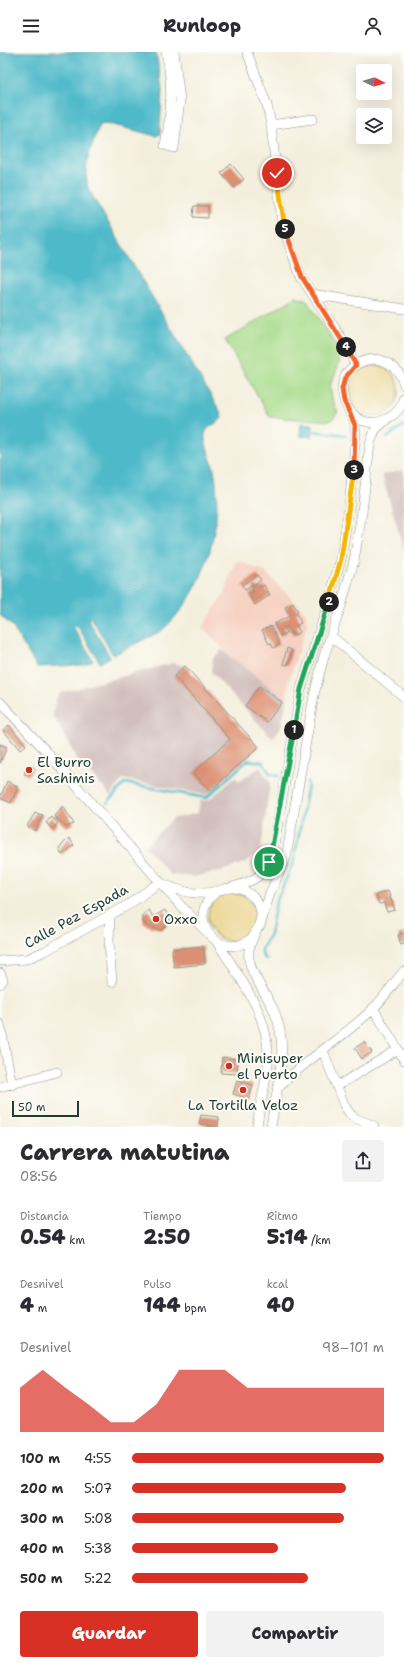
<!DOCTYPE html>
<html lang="es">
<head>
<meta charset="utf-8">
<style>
	body { margin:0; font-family:"Shantell Sans",sans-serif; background:#f2f2f3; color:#2b2b33; height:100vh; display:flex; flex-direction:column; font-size:15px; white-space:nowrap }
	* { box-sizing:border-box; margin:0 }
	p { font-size:13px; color:#7c7c81 }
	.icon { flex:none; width:22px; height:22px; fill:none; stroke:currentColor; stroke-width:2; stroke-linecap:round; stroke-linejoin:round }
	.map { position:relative; height:1075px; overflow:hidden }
	.sheet { display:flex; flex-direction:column; background:#fff; flex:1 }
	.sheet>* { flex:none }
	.needle { width:26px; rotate:95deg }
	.tools { position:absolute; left:356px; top:12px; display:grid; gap:8px }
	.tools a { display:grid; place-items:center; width:36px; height:36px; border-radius:4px; background:#fff; box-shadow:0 4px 16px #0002; font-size:20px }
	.scale { position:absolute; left:12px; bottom:10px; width:67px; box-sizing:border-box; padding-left:4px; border:2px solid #1f3d34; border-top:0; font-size:11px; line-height:14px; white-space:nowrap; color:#1f3d34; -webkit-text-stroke:3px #fdfcf7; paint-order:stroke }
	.pin { position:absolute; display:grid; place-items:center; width:34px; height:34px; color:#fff; margin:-17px; border:2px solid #fff; border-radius:50%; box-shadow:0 1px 4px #0007 }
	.km { position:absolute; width:20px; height:20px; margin:-10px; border-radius:50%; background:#222; color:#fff; font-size:11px; line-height:20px; text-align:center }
	.round { display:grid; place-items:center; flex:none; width:42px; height:42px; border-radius:4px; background:#f2f2f3 }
	.head { display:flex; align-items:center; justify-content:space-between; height:68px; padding:0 20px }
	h1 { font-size:22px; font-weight:800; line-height:30px }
	.metrics { display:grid; grid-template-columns:repeat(3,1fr); gap:6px; height:68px; padding:4px 20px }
	.metrics div { display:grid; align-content:center }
	.metrics b { font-size:20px; font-weight:800 }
	.metrics small { font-size:11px; font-weight:400 }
	.metrics p { font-size:11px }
	.chart { height:112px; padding:8px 20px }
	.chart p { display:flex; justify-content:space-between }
	.chart svg { width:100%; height:72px; margin-top:4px; fill:#d93025; opacity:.7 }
	.button { display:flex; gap:8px; margin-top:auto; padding:8px 20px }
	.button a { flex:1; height:46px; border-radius:4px; background:#d93025; color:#fff; font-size:16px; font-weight:800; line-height:46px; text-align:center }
	.button a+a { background:#f2f2f3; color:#2b2b33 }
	ul { padding:0 20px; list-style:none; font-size:13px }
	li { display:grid; grid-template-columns:64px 48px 1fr; align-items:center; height:30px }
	li i { height:10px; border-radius:5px; background:#d93025 }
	header { display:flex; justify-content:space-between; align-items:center; height:52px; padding:0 20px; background:#fff; font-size:18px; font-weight:800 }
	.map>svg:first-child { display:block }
</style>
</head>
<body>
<header><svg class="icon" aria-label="menu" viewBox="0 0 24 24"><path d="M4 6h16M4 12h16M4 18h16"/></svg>Runloop<svg class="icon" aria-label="person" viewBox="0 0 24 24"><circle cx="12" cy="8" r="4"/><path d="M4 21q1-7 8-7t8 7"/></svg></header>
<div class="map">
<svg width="404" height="1075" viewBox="0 0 404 1075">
	<rect width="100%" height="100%" fill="#fdfcf7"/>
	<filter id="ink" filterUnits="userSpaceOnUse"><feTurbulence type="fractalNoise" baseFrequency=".025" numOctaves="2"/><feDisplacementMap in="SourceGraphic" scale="8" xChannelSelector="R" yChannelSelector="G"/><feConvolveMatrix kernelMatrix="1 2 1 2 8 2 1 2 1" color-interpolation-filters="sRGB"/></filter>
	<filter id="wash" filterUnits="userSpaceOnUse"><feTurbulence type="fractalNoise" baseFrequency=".012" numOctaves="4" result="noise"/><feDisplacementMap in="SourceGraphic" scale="16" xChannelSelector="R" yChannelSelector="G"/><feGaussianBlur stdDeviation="0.9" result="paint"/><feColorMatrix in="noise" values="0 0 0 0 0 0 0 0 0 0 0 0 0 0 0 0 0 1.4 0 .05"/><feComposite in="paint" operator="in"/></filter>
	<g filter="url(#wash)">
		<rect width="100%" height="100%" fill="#f4efdd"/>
		<path fill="#f6d2c3" d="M237,508L265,520L306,561L307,573L288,631L287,648L232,606L202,576L223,544Z"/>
		<path fill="#d1bfbd" d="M404,418V498L382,423Z
			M222,598L287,648L281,675L273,687L211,620L213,606Z
			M173,611L185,614L259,695L206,743L123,727L110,744L106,738L77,707L53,663L55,648L60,641Z
			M260,715L270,731L261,797L246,810L227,817L194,825L171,823L145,794L174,766L198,761L200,749L209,748L235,725L239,730Z"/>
		<path fill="#a8db8b" stroke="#648c60" d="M296,245L307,249L340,299L339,312L330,334L332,347L338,361L330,369L270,365L225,288Z"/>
		<path fill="#eeda9e" stroke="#868c69" d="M349 339a25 25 0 1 1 50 0a25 25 0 1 1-50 0Z
			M208 865a24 24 0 1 1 48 0a24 24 0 1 1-48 0Z"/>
		<path fill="#4db9c9" stroke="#367b7e" d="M0,0H156L162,37L160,82L156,84L106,71L100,72C92,93 81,116 89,138L221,361L222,366C217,373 207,373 205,382C203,390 214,413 215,423C223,479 204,542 161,579L113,603L91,565L88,567L110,605L100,611L77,573L74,576L93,609L83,613L37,615L12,574L0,563Z
			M301,371L313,372L312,385L300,384Z"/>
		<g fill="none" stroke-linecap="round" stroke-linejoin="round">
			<path stroke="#4db9c9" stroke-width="2.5" d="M312,379L346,383
				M387,386L404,373
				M107,751L125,731L206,746L248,708L263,710L270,722L278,724
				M267,908L262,903V897L270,882L276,850L294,809L308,733L307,730"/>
		</g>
		<g id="blocks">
			<path fill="#dc8f72" d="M231,112L244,127L234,136L221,121Z
				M194,154H208V166L193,165Z
				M257,523L261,528L245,538L242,533Z
				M256,533L258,536L264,533L270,543L255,553L249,542L254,539L252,536Z
				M293,551L298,560L296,561L301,571L296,574L300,580L293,584L287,574L284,576L287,581L280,584L274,572L290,564L285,555Z
				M271,574L280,592L273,596L271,591L269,592L262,578Z
				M287,596L292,598L288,613L283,612Z
				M185,614L259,695L210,739L193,721L230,687L174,624Z
				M259,634L282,650L267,670L245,654Z
				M9,673L26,693L20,698L3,678Z
				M0,692L7,695L0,711Z
				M28,713L33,715L29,724L24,722Z
				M7,729L18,735L11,751L0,746Z
				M63,754L74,772L66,775L54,764Z
				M35,761L43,763L35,779L27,774Z
				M51,765L58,771L53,777L46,771Z
				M69,786L74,793L62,803L59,796Z
				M388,839L395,858L387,860L384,851L379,852L376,843Z
				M149,858L153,865L165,858L171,869L162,878L148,874L143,870V862Z
				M404,881V892L401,893L398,883Z
				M203,894L205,912L174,915L172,897Z
				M364,990L372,1000L362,1007L355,996Z
				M222,1005L238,1007L237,1022L221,1021Z
				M237,1028L253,1033L249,1047L233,1042Z
				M201,1063L219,1065L218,1075L199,1072Z"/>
		</g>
	</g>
	<g filter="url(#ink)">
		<use href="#blocks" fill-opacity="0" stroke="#8a9688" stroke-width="1"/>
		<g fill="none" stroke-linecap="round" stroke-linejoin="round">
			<defs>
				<path id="minor" d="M166,0C173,31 172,61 165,93L174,96L180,48L174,0
					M247,0L267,53L271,73L282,170L291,198L301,225L340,284L356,313
					M271,73L313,67
					M312,242L404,257
					M404,333C400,315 382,303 364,309C321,323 349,388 388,366C397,362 402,354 404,345
					M331,584L404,645
					M0,650L47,700L180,853L206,879
					M163,832C182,840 197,844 218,839
					M226,837C251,830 265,827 273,799L301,637L328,552L341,507L349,456L356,381L354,368L349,359
					M110,862L109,890L112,930
					M260,874L270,841L286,806L314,643L324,604L341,554L354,509L362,460L370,392L375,378L387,367
					M254,884C225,913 185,871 212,844C218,838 227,835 235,836C242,837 248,840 253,845C275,868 245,883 249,907C252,926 268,943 275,961C290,998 276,1037 271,1075
					M217,890C241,928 271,964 268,1012C266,1033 259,1054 257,1075
					M0,909L27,907L45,899L128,853L160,830
					M0,921L3,928L0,932
					M373,956L404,1008
					M0,972L12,1033
					M323,999L344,1053L350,1062L355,1066L374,1074
					M337,1034L397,998
					M0,1035L57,1020
					M278,1035C308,1007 343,985 373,957C384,946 394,931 404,919"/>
			</defs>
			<use href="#minor" stroke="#8a9688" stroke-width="10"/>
			<use href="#minor" stroke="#fff" stroke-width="9"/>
		</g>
	</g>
	<g fill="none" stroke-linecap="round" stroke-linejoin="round" filter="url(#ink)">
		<defs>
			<path id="split-1" d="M269,810L294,678"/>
			<path id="split-2" d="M294,678L301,637L329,550"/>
			<path id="split-3" d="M329,550L341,507L354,418"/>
			<path id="split-4" d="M346,295L356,313L345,326L342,337L344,349L355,373L354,418"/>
			<path id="split-5" d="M285,177L302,225L346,295"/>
			<path id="split-6" d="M277,121L285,177"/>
		</defs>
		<use href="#split-1" stroke="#fff" stroke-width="8"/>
		<use href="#split-2" stroke="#fff" stroke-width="8"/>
		<use href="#split-3" stroke="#fff" stroke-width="8"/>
		<use href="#split-4" stroke="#fff" stroke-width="8"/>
		<use href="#split-5" stroke="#fff" stroke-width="8"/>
		<use href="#split-6" stroke="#fff" stroke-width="8"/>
		<use href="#split-1" stroke="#22a559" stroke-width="5"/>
		<use href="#split-2" stroke="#22a559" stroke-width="5"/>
		<use href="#split-3" stroke="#f5b400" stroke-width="5"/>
		<use href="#split-4" stroke="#f0652b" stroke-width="5"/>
		<use href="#split-5" stroke="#f0652b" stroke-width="5"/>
		<use href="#split-6" stroke="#f5b400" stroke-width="5"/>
	</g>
	<g fill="#c8321e" stroke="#fdfcf7" stroke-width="1.5">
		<circle cx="29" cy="718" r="4"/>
		<circle cx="156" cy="867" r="4"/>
		<circle cx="229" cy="1014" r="4"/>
		<circle cx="243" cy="1038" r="4"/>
	</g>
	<g text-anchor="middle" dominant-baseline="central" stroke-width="4" stroke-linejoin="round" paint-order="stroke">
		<g font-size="14" fill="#1f3d34" stroke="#fdfcf7" text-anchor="start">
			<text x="37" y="710">El Burro<tspan x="37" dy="16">Sashimis</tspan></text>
			<text x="164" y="867">Oxxo</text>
			<text x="237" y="1006">Minisuper<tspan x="237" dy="16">el Puerto</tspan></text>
			<text x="243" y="1053" text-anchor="middle">La Tortilla Veloz</text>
		</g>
		<g font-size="14" fill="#1f3d34" stroke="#fdfcf7">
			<text transform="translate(76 864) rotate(-29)">Calle Pez Espada</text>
		</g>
	</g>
</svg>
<div class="tools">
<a><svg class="needle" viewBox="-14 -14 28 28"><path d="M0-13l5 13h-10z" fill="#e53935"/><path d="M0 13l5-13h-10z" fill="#7c7c81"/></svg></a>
<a><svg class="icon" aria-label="layers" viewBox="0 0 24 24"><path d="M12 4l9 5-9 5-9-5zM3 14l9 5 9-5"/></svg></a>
</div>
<div class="scale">50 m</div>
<div class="pin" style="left:269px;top:810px;background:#1e9e55"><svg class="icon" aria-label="arrive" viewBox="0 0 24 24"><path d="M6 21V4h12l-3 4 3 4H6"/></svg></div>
<div class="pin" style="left:277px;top:121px;background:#d93025"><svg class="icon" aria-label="check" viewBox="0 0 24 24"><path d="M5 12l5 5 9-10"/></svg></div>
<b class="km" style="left:294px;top:678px">1</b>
<b class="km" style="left:329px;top:550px">2</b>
<b class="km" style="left:354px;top:418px">3</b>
<b class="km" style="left:346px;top:295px">4</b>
<b class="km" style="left:285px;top:177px">5</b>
</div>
<section class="sheet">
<div class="head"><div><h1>Carrera matutina</h1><p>08:56</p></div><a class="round"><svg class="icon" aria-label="share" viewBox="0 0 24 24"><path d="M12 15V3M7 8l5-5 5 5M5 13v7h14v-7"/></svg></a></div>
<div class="metrics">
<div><p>Distancia</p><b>0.54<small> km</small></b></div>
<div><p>Tiempo</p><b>2:50</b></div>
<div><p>Ritmo</p><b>5:14<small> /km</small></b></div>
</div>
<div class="metrics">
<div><p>Desnivel</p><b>4<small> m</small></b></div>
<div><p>Pulso</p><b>144<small> bpm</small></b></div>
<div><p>kcal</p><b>40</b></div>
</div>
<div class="chart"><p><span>Desnivel</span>98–101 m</p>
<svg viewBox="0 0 160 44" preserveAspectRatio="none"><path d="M0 44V17L10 6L20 17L30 27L40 38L50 38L60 27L70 6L80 6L90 6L100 17L110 17L120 17L130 17L140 17L150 17L160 17V44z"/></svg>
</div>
<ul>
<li><b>100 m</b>4:55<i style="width:100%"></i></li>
<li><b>200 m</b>5:07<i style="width:85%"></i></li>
<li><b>300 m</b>5:08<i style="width:84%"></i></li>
<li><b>400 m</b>5:38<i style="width:58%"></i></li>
<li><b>500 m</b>5:22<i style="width:70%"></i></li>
</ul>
<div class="button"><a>Guardar</a><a>Compartir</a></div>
</section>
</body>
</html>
